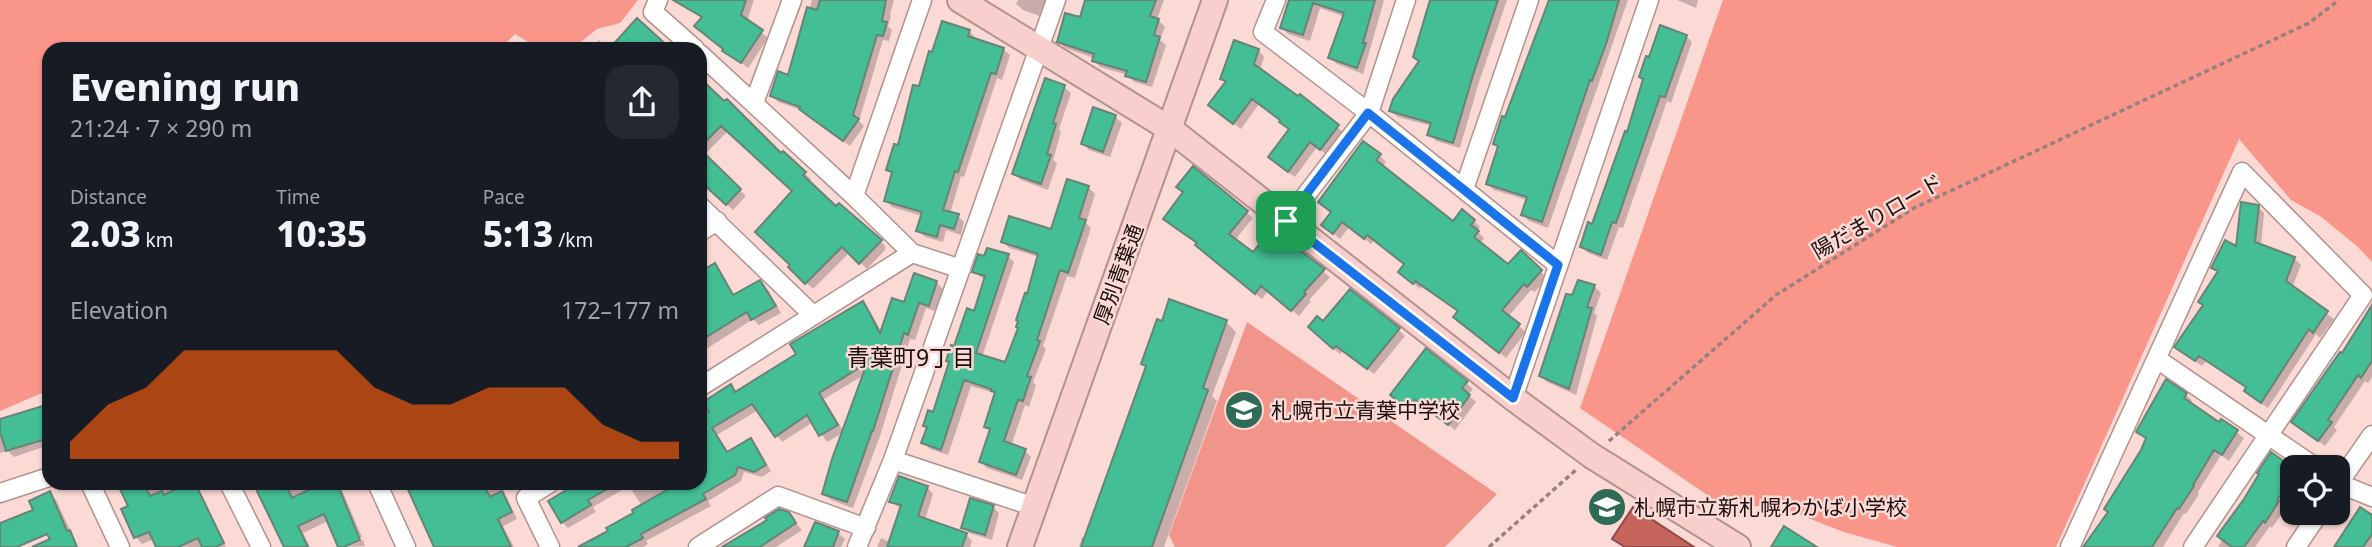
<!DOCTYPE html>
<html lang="en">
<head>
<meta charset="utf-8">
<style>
	body { margin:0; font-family:"Noto Sans","Noto Sans JP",sans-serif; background:#242831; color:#f1f3f6; height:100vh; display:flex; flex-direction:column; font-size:26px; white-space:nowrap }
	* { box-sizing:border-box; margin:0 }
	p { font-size:23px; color:#9ea1a6 }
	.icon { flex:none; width:38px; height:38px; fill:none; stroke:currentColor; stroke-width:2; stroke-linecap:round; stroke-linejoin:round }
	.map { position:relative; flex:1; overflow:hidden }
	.details { position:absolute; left:42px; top:42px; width:665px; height:448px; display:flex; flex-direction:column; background:#171b24; border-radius:21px; box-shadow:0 2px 5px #0004 }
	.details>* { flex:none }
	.buttons { position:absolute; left:2280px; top:455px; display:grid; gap:14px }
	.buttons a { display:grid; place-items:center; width:70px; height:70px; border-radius:14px; background:#171b24; box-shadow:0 2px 5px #0004; font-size:35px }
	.pin { position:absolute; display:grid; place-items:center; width:60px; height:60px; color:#fff; margin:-30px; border-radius:14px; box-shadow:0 4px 10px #0006 }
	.round { display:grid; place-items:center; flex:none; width:74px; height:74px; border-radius:21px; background:#242831 }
	.overview { display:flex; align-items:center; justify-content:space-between; height:119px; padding:0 28px }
	h1 { font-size:38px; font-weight:800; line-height:52px }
	.metrics { display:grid; grid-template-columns:repeat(3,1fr); gap:10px; height:119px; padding:7px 28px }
	.metrics div { display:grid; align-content:center }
	.metrics b { font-size:35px; font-weight:800 }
	.metrics small { font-size:19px; font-weight:400 }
	.metrics p { font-size:19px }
	.chart { height:196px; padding:14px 28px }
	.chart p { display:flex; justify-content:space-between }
	.chart svg { width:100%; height:126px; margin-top:7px; fill:#ea580c; opacity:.7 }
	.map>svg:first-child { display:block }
</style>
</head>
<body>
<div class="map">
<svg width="2372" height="547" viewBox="0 0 2372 547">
	<rect width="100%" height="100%" fill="#fbd9d5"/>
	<path fill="#f1958a" d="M1247,322L1497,494L1445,547H1175L1169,535Z"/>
	<path fill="#fa958a" d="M0,0H638L620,23L597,29L572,49H540L515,34L500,49H49V390L0,411Z
		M1723,0H2372V262L2358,247L2320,216L2291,200L2239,139L2056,547H1897L1844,532L1777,506H1753L1738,516L1580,408Z"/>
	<path fill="#c5655c" stroke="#914b44" stroke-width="2" d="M1633,507L1694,547H1625L1612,539Z"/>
	<path fill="#0003" d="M675,0H754L747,21L768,38L748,68L724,50L703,18Z
		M812,0H894L890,14L891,16L888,26L892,30L889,41L883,40L859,121L864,126L850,146L804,111L778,102L772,96L789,77Z
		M1018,0H1045L1040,16L1023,10L1016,4Z
		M1087,0H1164L1157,19L1165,27L1160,40L1166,45L1152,87L1134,82L1128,75L1100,67L1094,60V58L1065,48L1059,41L1081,19Z
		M1291,0H1384L1363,74L1337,64L1330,58L1345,17L1320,8L1310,41L1288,34L1282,28Z
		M1430,0H1507L1479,82L1460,148L1436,141L1429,134L1432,126L1398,117L1391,111L1421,62L1415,56Z
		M1549,0H1628L1548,228L1529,221L1523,215L1527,200L1494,190L1488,184L1499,148L1495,144L1506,120L1547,9Z
		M1677,0H1698L1696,8Z
		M969,31L976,38L975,40L1003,49L1010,55L1002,80L997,78L964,177L961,176L950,214L958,216L964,222L961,235L946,230L943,242L925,237L918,231L922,216L892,207L886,200L893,175L888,169L899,147L920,89Z
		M1686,36L1692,42L1671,103L1667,101L1623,228L1619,227L1607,260L1588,253L1582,247L1593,226L1629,134Z
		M599,40L609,49H590Z
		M516,42L523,49H509Z
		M1258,50L1264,57L1260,70L1299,98L1300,96L1344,133L1327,155L1317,147L1295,177L1277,164L1291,130L1282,121L1259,104L1241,129L1217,111L1227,83L1222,78Z
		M700,81L782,156L804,173L811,179L808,182L836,208L867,228L885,246V250L867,269L850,252L813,289L790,267L795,191L728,131L704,155L746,196L733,210L700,179Z
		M1064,87L1071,93L1059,129L1061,132L1053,160L1057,163L1048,190L1021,180L1014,174Z
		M1115,117L1122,123L1110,157L1089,150L1083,143Z
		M1379,155L1386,162L1382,167L1453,223L1474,221L1480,227L1477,231L1484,238L1480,244L1509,267L1521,252L1547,278L1535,292L1531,290L1508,317L1526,332L1506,358L1462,323L1459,312L1422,286L1420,289L1407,278L1406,265L1374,240L1371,244L1349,227L1340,239L1324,225Z
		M1088,187L1095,194L1086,223L1091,228L1075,278L1067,276L1043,346L1046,349L1033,382L1036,385L1029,407L1025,405L1011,446L1025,451L1031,457L1022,480L987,468L981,462L991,431L986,426L997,394L971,386L948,455L930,449L923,442L928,428L925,425L934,414L955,349L975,313L985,280L974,272L1008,256L1014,262L982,357L1006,364L1039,257L1009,248L1003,241L1052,231Z
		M2258,207L2264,213L2261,246L2294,258L2301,265L2292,288L2334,319L2320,338L2316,334L2268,408L2252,397L2246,391L2247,389L2206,361L2202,366L2183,353L2219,273L2213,267L2237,249Z
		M1246,212L1253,218L1235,240L1253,255L1271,231L1330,277L1309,300L1311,301L1299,316L1268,291L1262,299L1204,251L1198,244L1172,225Z
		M714,266L721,272L735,296L760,282L768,290L781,313L759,325L753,319L700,353V274Z
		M936,282L943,289L935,311L926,308L915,340L910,339L880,436L853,508L831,500L824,494L864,375L824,399L844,432L827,442L813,422L782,442L758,410L717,435L729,454L751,441L757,447L771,471L762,477L744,472L741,481L708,501L711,506L646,541L648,544L643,547H582L611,532L642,506L629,486L593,507L596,512L568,528L562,522L581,483H700V420L711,412L730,387L737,393L799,354L863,303L869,309L882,333L905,305Z
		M1594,286L1601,293L1594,313L1597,316L1576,395L1547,382L1541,376L1573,297Z
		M2372,304V377L2368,383L2365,381L2334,427L2337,430L2325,446L2293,422L2343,355Z
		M1226,322L1236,332L1212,396L1217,401L1164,547H1079L1082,537L1086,538L1147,368L1143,363Z
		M1323,323L1398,329L1405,336L1374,374L1343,351L1340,354L1316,334Z
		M1466,383L1473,389L1468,395L1476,402L1455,430L1423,405L1415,414L1398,401Z
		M2186,394L2192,401L2190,404L2220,424L2222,421L2244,438L2229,461L2221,455L2198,492L2199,494L2186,514L2184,513L2163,547H2089L2147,439L2138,432Z
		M49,404V445L14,457L8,451L0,453V420Z
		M2272,454L2292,469V494L2283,508L2285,509L2272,528L2270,526L2255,547H2218Z
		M119,483H196L226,547H157L154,539L142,544L136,537L124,510L131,507Z
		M255,483H339L362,537L340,547L328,521L303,533L310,547H286Z
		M407,483H500L517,519L503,526L514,547H436Z
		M927,487L933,494L925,520L966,534L972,541L970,547H877L881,538L890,542L901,509L891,501Z
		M49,494L56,500L78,547H54Z
		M993,507L999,513L992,540L969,533L963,527Z
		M2361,510L2372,517V547H2334Z
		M788,514L802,530L776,547H725L769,521Z
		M838,533L845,539L841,547H806Z
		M363,540L365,546L348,547Z"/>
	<path fill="#43be95" stroke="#678477" stroke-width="2" d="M673,0H746L741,15L763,30L741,63L722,51L723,49L694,26L702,17Z
		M820,0H886L882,21L887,22L883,36L877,35L853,115L859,119L843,141L811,118L799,109L800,107L770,96L778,71L788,75L807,7L817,10Z
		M1085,0H1156L1150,16L1159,19L1154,35L1160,37L1146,82L1125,76L1127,71L1092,61L1094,54L1057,42L1065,13L1080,17Z
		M1289,0H1375L1363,43H1366L1357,68L1328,58L1344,13L1313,3L1303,35L1280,28Z
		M1430,0H1498L1473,75L1453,143L1427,135L1431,123L1389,111L1393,99L1419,61L1413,57Z
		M1549,0H1619L1606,44L1592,81L1590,80L1542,222L1521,215L1527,197L1486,184L1498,146L1493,144L1502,116L1505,117Z
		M637,18L671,49H609Z
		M942,21L970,30L968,36L1004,48L996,74L991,73L958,172L955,171L943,210L959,214L954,229L940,225L937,237L916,231L922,212L884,201L892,172L886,170L894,144L898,145L913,85L919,86L929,51L932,52Z
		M1660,25L1687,35L1665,97L1660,96L1616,223L1612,222L1601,255L1580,247L1588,222L1592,224L1625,131L1627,132L1643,79L1639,77L1646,56L1649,57Z
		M1234,40L1259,49L1254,64L1298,96L1300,94L1339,125L1320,150L1310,142L1288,172L1268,157L1289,129L1279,122L1280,120L1252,99L1233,124L1208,105L1226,81L1220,79Z
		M700,78L724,101L727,99L781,153L783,151L806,172L803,175L836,206L839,203L882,240L859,264L842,247L805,284L788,267L790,265L755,232L792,191L721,126L700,147Z
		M1045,78L1065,85L1053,123L1056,124L1047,154L1051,155L1041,184L1012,174Z
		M1093,107L1116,115L1103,152L1081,144Z
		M1363,141L1381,154L1376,160L1453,221L1462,209L1475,220L1471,225L1479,231L1474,237L1508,264L1521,250L1542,270L1527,287L1524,284L1502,310L1520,324L1499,353L1453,317L1458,311L1415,281L1413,284L1398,272L1404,264L1367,235L1364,239L1342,222L1333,234L1321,225L1331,212L1318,202Z
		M700,149L741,189L726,205L700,181Z
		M1193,166L1248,211L1229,234L1253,252L1271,229L1325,269L1304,292L1306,294L1291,311L1261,286L1255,294L1195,245L1197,243L1163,219L1183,192L1176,187Z
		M1067,179L1089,186L1079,218L1086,220L1068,273L1060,270L1037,340L1040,341L1027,376L1031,377L1023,401L1018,400L1004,441L1026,449L1016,475L979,462L990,429L984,427L995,392L991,391V389L964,380L941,450L921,443L927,427L923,426L928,410L933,412L949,362L946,361L951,345L954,346L967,308L974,311L985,276L972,272L978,254L984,256L987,248L1009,254L976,353L1005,362L1018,328L1016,327L1018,321L1016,320L1025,293L1027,294L1038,254L1001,242L1009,216L1051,229Z
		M2241,202L2259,205L2255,242L2295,257L2286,281L2328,311L2313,333L2309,329L2261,403L2244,391L2246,387L2199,356L2195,361L2174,347L2203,305L2198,302L2218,271L2211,268L2225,240L2236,246Z
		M715,263L733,295L760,280L776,306L751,320L747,312L700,341V272Z
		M914,273L937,281L929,306L919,303L908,335L904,333L873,431H872L847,502L822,494L832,459L867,363L819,393L838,425L819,436L807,415L775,437L752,404L712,428L727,452L751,438L766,465L754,472L738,467L735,475L703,494L706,499L641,534L643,538L626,547H578L608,531L606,528L633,513L632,510L679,483H700V409L704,415L709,412L703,402L731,384L735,392L796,354L790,344L863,301L880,333L892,298L904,302Z
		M1578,280L1595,285L1587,307L1592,308L1569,389L1539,376L1566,294L1572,295Z
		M1350,289L1400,328L1367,369L1336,346L1333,349L1308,327L1317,316L1323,321Z
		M1169,299L1227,320L1203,388L1208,390L1152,547H1081L1146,366L1141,364L1157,319L1162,321Z
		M2372,305V361L2361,378L2358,375L2328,420L2332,422L2318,441L2291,422L2340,352L2342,353Z
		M1426,348L1468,381L1462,388L1470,395L1448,425L1415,400L1408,409L1390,395Z
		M2166,379L2187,393L2184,398L2219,422L2221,419L2238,430L2222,455L2214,450L2193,485L2194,486L2179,509L2177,508L2152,547H2083L2108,512L2104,509L2141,450L2146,438L2136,432Z
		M49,404V438L6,451L0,432V419Z
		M2271,452L2292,467V479L2277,500L2279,501L2265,523L2263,521L2244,547H2232L2217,536L2244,499L2259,474L2257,473Z
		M899,476L928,486L918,516L967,533L962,547H887L901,505L889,502Z
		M117,483H143L150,496L162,491L164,495L188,483H195L224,543L215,547H202L198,538L178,547H156L149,532L134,538L121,509L128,506Z
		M253,483H285L292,498L323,483H337L360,540L344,547H338L324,514L298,526L308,547H284Z
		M405,483H482L490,497L502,491L512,512L498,519L511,547H434Z
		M578,483H618L588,500L591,505L561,523L548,501Z
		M50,491L67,531L70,530L77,547H32L50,539L47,534L17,547H0V523L33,510L29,501Z
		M970,498L994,505L985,535L961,528Z
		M2360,507L2372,515V534L2363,547H2334Z
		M779,509L789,512L796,523L760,547H722L767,520L765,518Z
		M815,522L839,531L833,547H804Z
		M1784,526L1817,547H1771Z"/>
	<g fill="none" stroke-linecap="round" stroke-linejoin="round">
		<defs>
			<path id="street" d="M658,0L653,12L695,49
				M1276,0L1263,32L1369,113L1558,265
				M700,54L854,196L912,253L961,269
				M754,103L792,0
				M1464,189L1529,0
				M854,196L922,0
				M700,206L812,314
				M1286,221L1369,113L1406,0
				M700,232L717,221
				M2157,359L2315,467
				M700,387L912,253
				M1513,398L1649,0
				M893,460L1035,507
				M90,483L120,547
				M229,483L261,547
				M377,483L406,547
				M2338,483L2372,497
				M2338,484L2372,435
				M0,493L49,477
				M550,547L526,498L550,483
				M698,547L778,496L866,528
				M857,547L893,460L1056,0
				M2070,547L2242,172L2363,295L2193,547
				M2296,547L2319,513"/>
			<path id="secondary" d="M960,0L1170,129L1513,398L1592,456L1738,547
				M1020,547L1215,0"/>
		</defs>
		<use href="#street" stroke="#b2928e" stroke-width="21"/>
		<use href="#secondary" stroke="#b2928e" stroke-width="28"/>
		<path stroke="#98807e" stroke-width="3.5" stroke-dasharray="5 3.5" stroke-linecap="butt" d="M1609,441L1776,295L1914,208L2309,23L2339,0
			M1489,547L1577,469"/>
		<use href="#street" stroke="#fff" stroke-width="18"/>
		<use href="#secondary" stroke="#f8cfcc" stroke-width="24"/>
	</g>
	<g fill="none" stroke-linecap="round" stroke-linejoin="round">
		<defs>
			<path id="route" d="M1368,113L1558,265L1513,398L1286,221Z"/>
		</defs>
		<use href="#route" stroke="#fff" stroke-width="14"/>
		<use href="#route" stroke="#1a73e8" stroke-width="9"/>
	</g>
	<defs>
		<symbol id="school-disc" viewBox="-11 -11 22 22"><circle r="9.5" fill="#2f6b55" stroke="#fbd9d5"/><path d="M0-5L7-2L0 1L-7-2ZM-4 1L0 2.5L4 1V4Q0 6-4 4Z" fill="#fff"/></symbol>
	</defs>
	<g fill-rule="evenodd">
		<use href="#school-disc" x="1222" y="388" width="44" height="44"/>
		<use href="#school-disc" x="1585" y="485" width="44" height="44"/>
	</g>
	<g text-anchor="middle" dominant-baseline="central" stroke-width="5" stroke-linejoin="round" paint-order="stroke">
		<g font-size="21" fill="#190e0d" stroke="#fbd9d5">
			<text transform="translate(1877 216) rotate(-30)">陽だまりロード</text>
			<text transform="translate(1118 274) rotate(-70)">厚別青葉通</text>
		</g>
		<g font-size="21" fill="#190e0d" stroke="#fbd9d5" text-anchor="start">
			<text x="1271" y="410">札幌市立青葉中学校</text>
			<text x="1634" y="507">札幌市立新札幌わかば小学校</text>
		</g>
		<g font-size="23" fill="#190e0d" stroke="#fbd9d5">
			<text x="911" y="357">青葉町9丁目</text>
		</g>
	</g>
</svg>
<div class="buttons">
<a><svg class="icon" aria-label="locate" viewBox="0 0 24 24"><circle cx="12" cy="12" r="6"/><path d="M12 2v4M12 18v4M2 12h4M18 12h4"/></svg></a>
</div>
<div class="pin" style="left:1286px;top:221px;background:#1e9e55"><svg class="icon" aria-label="arrive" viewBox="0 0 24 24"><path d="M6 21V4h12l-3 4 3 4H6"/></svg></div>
<section class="details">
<div class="overview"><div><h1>Evening run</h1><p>21:24 · 7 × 290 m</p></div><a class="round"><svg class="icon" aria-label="share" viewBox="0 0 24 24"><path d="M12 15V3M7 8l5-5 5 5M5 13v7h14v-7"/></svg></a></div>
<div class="metrics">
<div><p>Distance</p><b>2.03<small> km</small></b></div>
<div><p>Time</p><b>10:35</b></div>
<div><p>Pace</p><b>5:13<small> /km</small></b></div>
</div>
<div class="chart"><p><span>Elevation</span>172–177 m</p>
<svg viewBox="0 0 160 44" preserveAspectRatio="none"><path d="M0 44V38L10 25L20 19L30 6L40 6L50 6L60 6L70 6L80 19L90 25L100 25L110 19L120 19L130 19L140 32L150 38L160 38V44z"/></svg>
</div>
</section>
</div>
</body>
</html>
